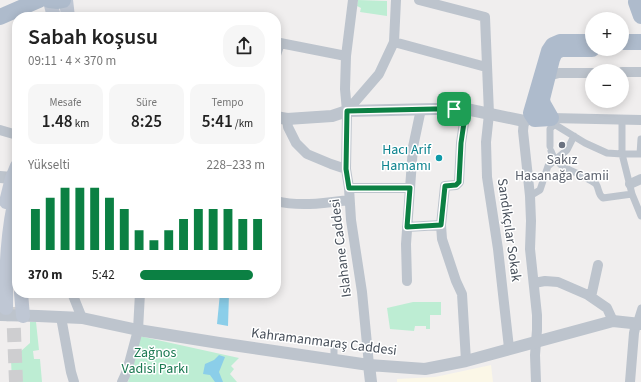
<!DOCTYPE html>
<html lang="tr">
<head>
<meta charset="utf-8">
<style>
	body { margin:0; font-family:"Source Sans 3",sans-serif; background:#f6f6f6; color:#222; height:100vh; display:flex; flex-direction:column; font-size:15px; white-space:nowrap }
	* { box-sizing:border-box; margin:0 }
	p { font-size:13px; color:#767676 }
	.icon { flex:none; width:22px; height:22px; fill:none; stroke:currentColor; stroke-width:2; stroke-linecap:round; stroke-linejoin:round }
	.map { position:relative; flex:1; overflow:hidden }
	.drawer { position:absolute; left:12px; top:12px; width:269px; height:286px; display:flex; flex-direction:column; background:#fff; border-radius:16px; box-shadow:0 2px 10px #0003 }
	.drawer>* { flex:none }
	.buttons { position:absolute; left:585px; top:12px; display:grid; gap:8px }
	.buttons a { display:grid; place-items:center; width:44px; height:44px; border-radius:50%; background:#fff; box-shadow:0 2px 10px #0003; font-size:20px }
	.pin { position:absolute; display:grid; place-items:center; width:34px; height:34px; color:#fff; margin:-17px; border-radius:8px; box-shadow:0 2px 6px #0006 }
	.round { display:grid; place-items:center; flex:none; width:42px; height:42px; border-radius:16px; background:#f6f6f6 }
	.head { display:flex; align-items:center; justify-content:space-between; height:68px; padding:0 16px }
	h1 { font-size:22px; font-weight:600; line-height:30px }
	.metrics { display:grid; grid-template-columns:repeat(3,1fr); gap:6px; height:68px; padding:4px 16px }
	.metrics div { display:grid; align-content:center; border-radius:10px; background:#f6f6f6; text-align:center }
	.metrics b { font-size:17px; font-weight:600 }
	.metrics small { font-size:11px; font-weight:400 }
	.metrics p { font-size:11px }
	.chart { height:112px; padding:8px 16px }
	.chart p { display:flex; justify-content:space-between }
	.chart svg { width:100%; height:72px; margin-top:4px; stroke:#0b8043; stroke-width:6 }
	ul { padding:0 16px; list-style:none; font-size:13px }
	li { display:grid; grid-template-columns:64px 48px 1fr; align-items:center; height:30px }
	li i { height:10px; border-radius:5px; background:#0b8043 }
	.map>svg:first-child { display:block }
</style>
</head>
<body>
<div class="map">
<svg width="641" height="382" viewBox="0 0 641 382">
	<rect width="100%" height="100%" fill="#f0eeee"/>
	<path fill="#fbf7e7" d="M491,365L493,382H397V379L435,377Z"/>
	<path fill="#bdedd3" d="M358,0L387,1V16L360,12L361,8L357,6Z
		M413,302H441V315H430V329H426V326H415L414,331L390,329L387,308Z
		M30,322H36L39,350L33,351L34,359H40L42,382H12L11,360L30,343Z
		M139,336L239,358L231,366L234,369L230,374L237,382H128Z"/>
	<path fill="#8bcee9" d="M220,293H229L228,326L217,324Z
		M219,355L225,357L219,372L223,382H215L210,375L203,374L205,364L214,360Z"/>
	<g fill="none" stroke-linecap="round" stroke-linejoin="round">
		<path stroke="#ceced0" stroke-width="14" stroke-dasharray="14 7" stroke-linecap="butt" d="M13,307L16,382"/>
		<path stroke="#bdc4cd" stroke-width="7" d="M622,119V154H641
			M550,146V129L554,124L585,143L607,153L622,154L632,194L641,216
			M551,151C557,169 574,170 588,179C590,180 594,182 596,184C600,190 597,193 603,198L632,194
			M640,154L641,139
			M530,196L540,190L548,166L567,150L574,136
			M636,324L641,308
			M334,360V349"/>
		<path stroke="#bdc4cd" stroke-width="10" d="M353,0L346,56L345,89L347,111L346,169L349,188L351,220L362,292L369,365
			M419,0L485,17L489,114L486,142L487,177L498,249L509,348
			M394,42L486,67
			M276,55L280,43L346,56
			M622,72H641
			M548,76L559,73H592
			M466,109L461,143L459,182L456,185L445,186L441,225L442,239L456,281L462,294L466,361
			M347,111L379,74L394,42L396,0
			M287,119L288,127L296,143L307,154L331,164L346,169
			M524,121L523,131L530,196L531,221L530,249L537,315V330L535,355L536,382
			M554,124L551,118L641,120
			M0,130L17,135
			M630,184L641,179
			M349,188H409
			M276,201C300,207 325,203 349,200
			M407,227L441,225
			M407,281L406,244L413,147L421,109
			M534,283L545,281L558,282L588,295L607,308L613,321
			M72,293L82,318
			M591,297L598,265
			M61,317L71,372L74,382
			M122,382L127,371L138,330L140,293
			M630,382L634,333L636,324"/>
		<path stroke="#bdc4cd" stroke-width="12" d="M276,117L287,119L332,116L347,111L434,109H466L524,121L533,117
			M0,177L12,178
			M0,315L38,316L82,318L138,330L219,343L369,365L425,369L466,361L613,321L641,324
			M369,365L371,382"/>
		<path stroke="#bfc7d4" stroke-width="14" d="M66,0L68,17
			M50,1L54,17
			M6,202L12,178L17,166
			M21,293L23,316
			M6,308C6,268 7,230 17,191"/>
		<path stroke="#aebbcc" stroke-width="16" d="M49,0L58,1L63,0
			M636,2L641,16
			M0,17L39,0
			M592,42H560L553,45L549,51L531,113L535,119L551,118L543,104L542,99L552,59L555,52L561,49H592
			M622,42H641"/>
	</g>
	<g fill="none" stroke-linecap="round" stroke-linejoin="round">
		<defs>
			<path id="route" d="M434,109H466L461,143L459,182L456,185L445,186L441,225L407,227L410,188H349L346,169L347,111Z"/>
		</defs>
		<use href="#route" stroke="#fff" stroke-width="8"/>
		<use href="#route" stroke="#0b8043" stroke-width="5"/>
	</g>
	<circle fill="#6b7280" stroke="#fff" stroke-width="1.5" cx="562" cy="145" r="4"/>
	<circle fill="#0f9aa8" stroke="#fff" stroke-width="1.5" cx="439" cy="158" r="4"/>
	<g text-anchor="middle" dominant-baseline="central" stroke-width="3" stroke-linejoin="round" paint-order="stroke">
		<g font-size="14" fill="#0d838f" stroke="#fff" text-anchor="end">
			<text x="431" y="150">Hacı Arif<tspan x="431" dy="16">Hamamı</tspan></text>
		</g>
		<g font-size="14" fill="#5b616d" stroke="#fff">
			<text x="562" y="160">Sakız<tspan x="562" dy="16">Hasanağa Camii</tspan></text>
		</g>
		<g font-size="14" fill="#474f5a" stroke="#fff">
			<text transform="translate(509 230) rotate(82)">Sandıkçılar Sokak</text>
			<text transform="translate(341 248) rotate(-97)">Islahane Caddesi</text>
			<text transform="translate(324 342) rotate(7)">Kahramanmaraş Caddesi</text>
		</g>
		<g font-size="14" fill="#1a7951" stroke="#fff">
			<text x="155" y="353">Zağnos<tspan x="155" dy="16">Vadisi Parkı</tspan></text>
		</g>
	</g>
</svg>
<div class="buttons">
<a>+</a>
<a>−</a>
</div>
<div class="pin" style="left:454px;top:109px;background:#1e9e55"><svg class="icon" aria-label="arrive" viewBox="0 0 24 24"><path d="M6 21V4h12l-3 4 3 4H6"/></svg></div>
<section class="drawer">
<div class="head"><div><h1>Sabah koşusu</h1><p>09:11 · 4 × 370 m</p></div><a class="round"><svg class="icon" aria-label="share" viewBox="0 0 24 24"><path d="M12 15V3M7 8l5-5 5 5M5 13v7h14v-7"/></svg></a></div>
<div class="metrics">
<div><p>Mesafe</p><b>1.48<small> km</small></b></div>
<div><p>Süre</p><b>8:25</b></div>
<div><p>Tempo</p><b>5:41<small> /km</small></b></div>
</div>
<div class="chart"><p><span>Yükselti</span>228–233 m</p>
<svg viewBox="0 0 160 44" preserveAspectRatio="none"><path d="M5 44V19M15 44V12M25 44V6M35 44V6M45 44V6M55 44V12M65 44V19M75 44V32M85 44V38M95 44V32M105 44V25M115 44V19M125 44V19M135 44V19M145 44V25M155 44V25"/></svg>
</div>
<ul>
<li><b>370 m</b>5:42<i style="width:90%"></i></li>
</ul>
</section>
</div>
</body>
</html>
